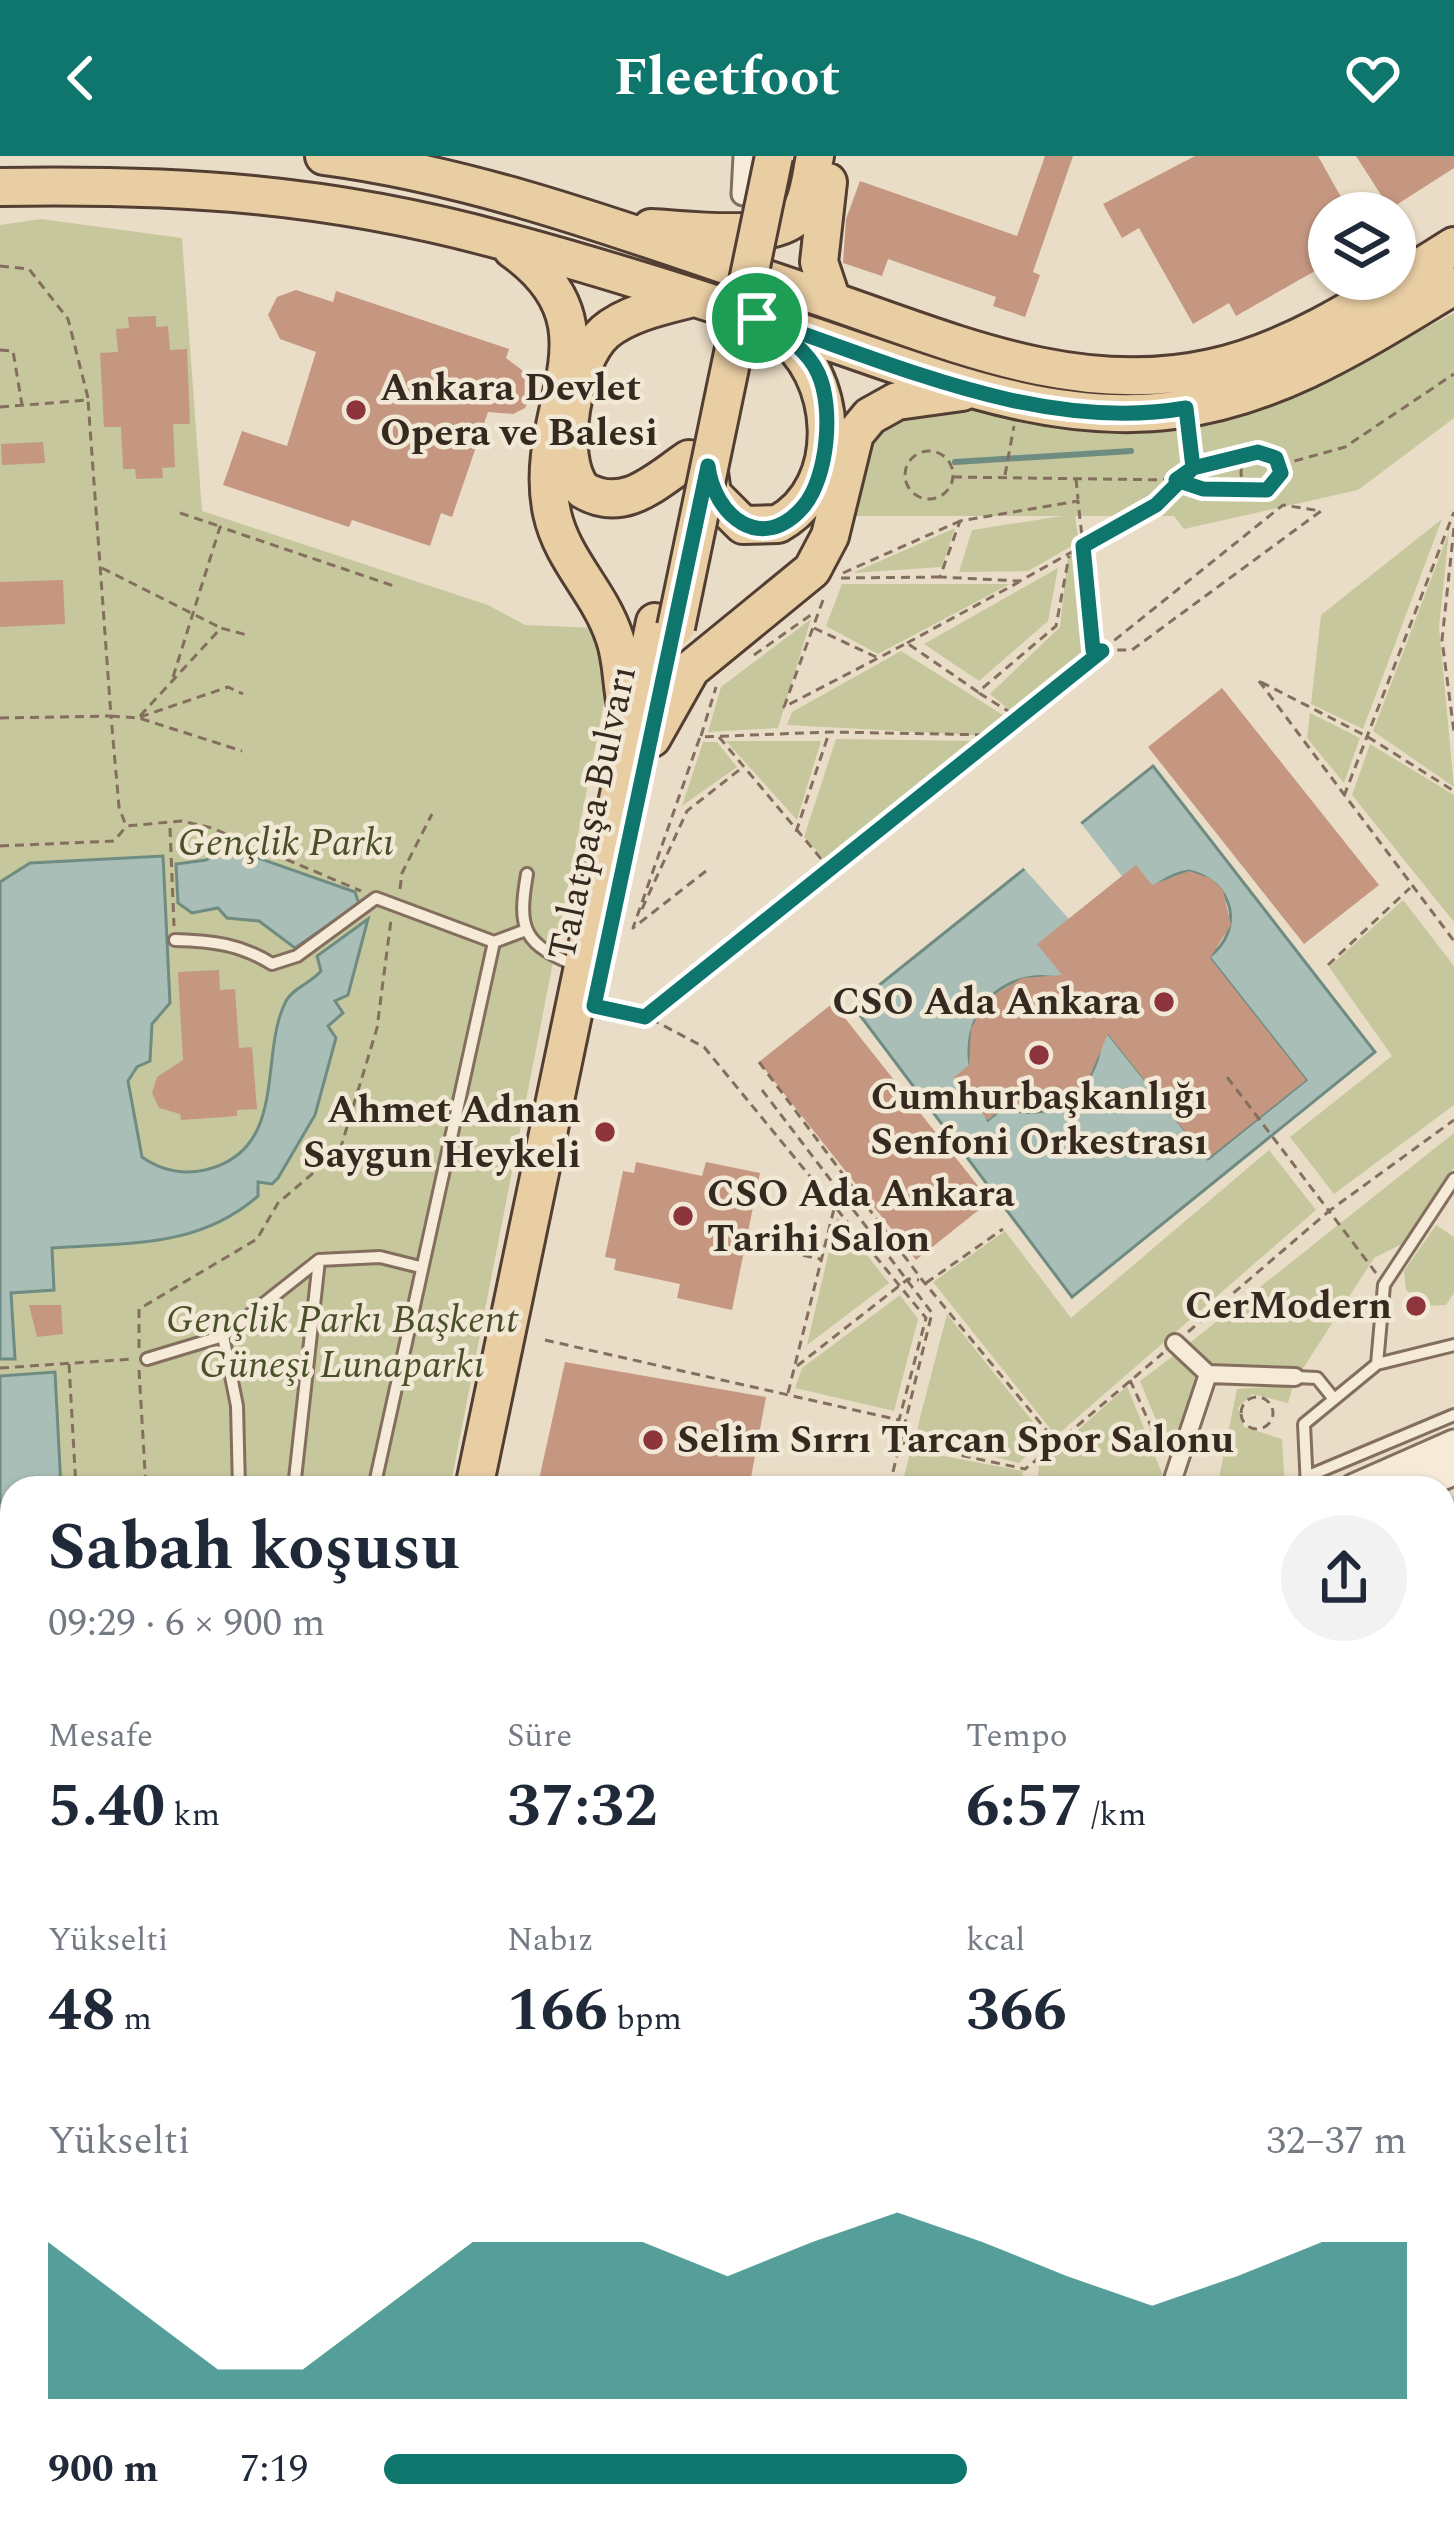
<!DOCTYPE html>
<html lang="tr">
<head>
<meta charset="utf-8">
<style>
	body { margin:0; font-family:Spectral,serif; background:#f2f2f3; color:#1f2937; height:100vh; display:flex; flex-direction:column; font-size:45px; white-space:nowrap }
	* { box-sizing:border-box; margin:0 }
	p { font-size:39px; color:#747a83 }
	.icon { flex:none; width:66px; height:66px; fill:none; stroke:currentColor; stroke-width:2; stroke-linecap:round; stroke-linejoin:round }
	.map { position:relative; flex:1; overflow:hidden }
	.sheet { position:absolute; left:0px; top:1320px; width:1455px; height:1062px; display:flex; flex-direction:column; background:#fff; border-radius:36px 36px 0 0; box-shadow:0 3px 9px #0004 }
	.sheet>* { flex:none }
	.controls { position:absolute; left:1308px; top:36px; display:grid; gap:24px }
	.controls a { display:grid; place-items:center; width:108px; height:108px; border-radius:50%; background:#fff; box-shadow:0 3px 9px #0004; font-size:60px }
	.pin { position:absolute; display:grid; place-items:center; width:102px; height:102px; color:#fff; margin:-51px; border:6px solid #fff; border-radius:50%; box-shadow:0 3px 12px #0007 }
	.round { display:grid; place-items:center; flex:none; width:126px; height:126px; border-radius:63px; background:#f2f2f3 }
	.summary { display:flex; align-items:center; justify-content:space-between; height:204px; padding:0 48px }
	h1 { font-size:66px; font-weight:700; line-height:90px }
	.stats { display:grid; grid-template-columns:repeat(3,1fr); gap:18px; height:204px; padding:12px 48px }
	.stats div { display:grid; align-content:center }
	.stats b { font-size:60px; font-weight:700 }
	.stats small { font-size:33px; font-weight:400 }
	.stats p { font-size:33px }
	.chart { height:336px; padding:24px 48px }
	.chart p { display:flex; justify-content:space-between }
	.chart svg { width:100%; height:216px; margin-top:12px; fill:#0f766e; opacity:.7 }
	ul { padding:0 48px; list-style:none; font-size:39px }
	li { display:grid; grid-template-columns:192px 144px 1fr; align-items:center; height:90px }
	li i { height:30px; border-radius:15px; background:#0f766e }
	header { display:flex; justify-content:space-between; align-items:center; height:156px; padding:0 48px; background:#0f766e; color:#fff; font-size:54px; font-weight:700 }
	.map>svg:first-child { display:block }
</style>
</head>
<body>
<header><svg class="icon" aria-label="back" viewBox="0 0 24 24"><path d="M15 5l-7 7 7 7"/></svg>Fleetfoot<svg class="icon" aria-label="heart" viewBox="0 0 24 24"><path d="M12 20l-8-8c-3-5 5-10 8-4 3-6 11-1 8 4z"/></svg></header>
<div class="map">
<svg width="1454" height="2382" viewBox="0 0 1454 2382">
	<rect width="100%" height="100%" fill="#eaddc7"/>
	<path fill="#c6c79c" d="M41,63L182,82L202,355L488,449L525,469L597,472L607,531L450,1332H12V2346L0,2343V69Z
		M1454,157V262L1358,334L1184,373L1174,360H1075L1079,386L1028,415L959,416L972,374L1062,360H835L870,260L972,250L1015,263L1104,274L1173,270L1247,256L1307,235Z
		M1442,363L1363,573L1311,548L1321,459Z
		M955,372L942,411L853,417Z
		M1449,376L1439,471L1454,631L1373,575Z
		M1078,392L1097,493L1018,561L990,538L1060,471L1068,398Z
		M1058,412L1048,465L979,525L924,488Z
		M842,428H1010L878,498L826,470Z
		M811,463L778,572L708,576L721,531Z
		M901,495L1011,564L992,580L787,569L792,556Z
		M1310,557L1360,582L1344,627L1307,582Z
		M836,583L979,585L828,707L804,681Z
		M726,585H821L797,664Z
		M703,586H717L737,611L682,650Z
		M1370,588L1454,639V766L1352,639Z
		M1403,744L1454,810V949L1334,1038L1290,981L1392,900L1329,811Z
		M1454,977V1012L1406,1086L1374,1102L1302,1214H1212L1187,1189Z
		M1269,994L1316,1054L1056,1280L933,1126L1005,1075L1071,1162Z
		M837,1061L889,1127L807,1189Z
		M1436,1069L1454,1081V1137L1446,1149L1427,1150L1406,1134L1404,1115Z
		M900,1139L918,1163L894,1255L795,1232L802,1212Z
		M947,1158L1046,1282L1019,1307L915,1281Z
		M1177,1197L1200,1220L1173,1305L1140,1225Z
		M1293,1229L1288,1247L1252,1238L1238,1252L1244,1271L1282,1283L1285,1332H1217L1237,1233Z
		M1127,1230L1168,1332H1037L1039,1309Z
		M911,1294L1023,1315L1020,1332H901Z
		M1454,1340V1469L1443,1479V1345Z"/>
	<path fill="#a8beb6" stroke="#6f8c82" stroke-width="3" fill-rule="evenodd" d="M1153,610L1375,896L1072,1141L853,850ZM1189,715C1233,725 1246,773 1209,801L1306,924L1208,1003L1100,867C1109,930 1046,982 990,943L999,955L988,964C981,943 970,921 969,899C967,844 1014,809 1066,824C1095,793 1147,719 1189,715Z
		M227,691L355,736L359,748L295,792L259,765L227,762L218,752L192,757L178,747L176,708L206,704Z
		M163,700L170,847L152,868L150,905L137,911L128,925L142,1001C162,1015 182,1019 205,1014C290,994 258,898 286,845C293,832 311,827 321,815L317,800L368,763L348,839L335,845L343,857L328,870L336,882L315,959L278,1022L272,1028L258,1026V1040C197,1093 128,1086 52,1092L54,1134L11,1137L15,1203H0V726L30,707Z
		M55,1216L61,1332H12V1806L0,1805V1220Z"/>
	<path fill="#eaddc7" d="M1077,662L1122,720L1069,763L1020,708Z"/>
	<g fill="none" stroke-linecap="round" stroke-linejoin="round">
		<path stroke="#6f8c82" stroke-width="6" d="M955,306L1131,295"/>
	</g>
	<path fill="#c59780" d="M1045,0H1073L1033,116L1040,119L1025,161L993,150L996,141L888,103L882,120L843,107L846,63L860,25L1017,80Z
		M1195,0H1318L1350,57H1329V107L1236,160L1229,147L1193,168L1139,72L1122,82L1103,48Z
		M1356,0H1454V12L1390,53Z
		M296,134L333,146L336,135L509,193L506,202L531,221L534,234L525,252L513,258L488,256L452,361L441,357L430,390L352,364L349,371L223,329L242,275L287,290L316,196L280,183L268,159L277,141Z
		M156,160V171L168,170L170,194L187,193L190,268H173L175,311L162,312L163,322L136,323L135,313H123L121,271H104L100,197L118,196L116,173L129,172L128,161Z
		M43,286L45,307L2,309L1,288Z
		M63,424L65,468L0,471V426Z
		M1222,532L1379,729L1304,788L1148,591Z
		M1136,709L1152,729L1189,715L1210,722L1223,734L1231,769L1210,802L1306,924L1207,1003L1108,878L1085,931L1049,954L1003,951L988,964L953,922L969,909L971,873L986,844L1022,822L1062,819L1037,788Z
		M219,814L220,834L235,833L239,892L252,891L257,953L237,954V960L181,964L180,958L159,952L152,937L157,921L183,904L178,816Z
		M833,847L990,1045L916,1104L759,906Z
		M636,1006L702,1020L706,1006L760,1017L732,1154L677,1142L680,1128L614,1114L616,1103L605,1101L623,1015L634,1017Z
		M29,1149H61L63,1178L37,1181Z
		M565,1206L766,1241L749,1332L538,1328Z"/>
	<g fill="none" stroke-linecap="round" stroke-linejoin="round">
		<path stroke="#c6b9a6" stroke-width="36" stroke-dasharray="36 18" stroke-linecap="butt" d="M1443,1926L1454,1911
			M1443,1965L1454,1950
			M113,2382L121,2372"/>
		<defs>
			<path id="service" d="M527,718C517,775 524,788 577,810
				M175,784C212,785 240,788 272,808L297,800L376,742L494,786L526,774
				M223,1180L237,1250L239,1332
				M147,1203L223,1180L319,1104L380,1101L420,1111
				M1377,1208L1384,1129L1454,1023
				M1295,1221L1317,1222L1334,1243
				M1306,1321L1454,1259
				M294,1332L319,1104
				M374,1332L494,786
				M1307,1332L1304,1268L1377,1208L1454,1189
				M469,2379L474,2370
				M246,2382L254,2370
				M1042,2382L1051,2370"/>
			<path id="pedestrian" d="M1208,1218L1295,1221
				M1174,1320L1208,1218L1175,1187"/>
			<path id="minor" d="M743,38L745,0
				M1443,2260L1454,2277"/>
			<path id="tertiary" d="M1354,1332L1454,1288
				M1413,1332L1454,1315"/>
			<path id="secondary" d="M0,2363L12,2364"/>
			<path id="primary" d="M324,0C491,22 654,86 814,139C943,182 1072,243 1211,212C1297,194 1380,136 1454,90
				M828,26L819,106L832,145
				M0,31C179,28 328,37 503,85C605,112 706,145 806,178C925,217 1047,271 1175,254C1281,240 1364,184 1454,130
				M651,72C685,73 781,88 800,56C810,40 811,18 815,0
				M512,93C625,173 530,253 552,357C562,404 599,435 614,480C623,504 621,530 627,554
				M689,303C655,326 624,358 583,334C554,302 573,204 605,176C627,157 665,149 693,142
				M708,309L712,338L743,369L778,368C847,330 839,217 777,175
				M652,582L691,513L812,414L830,380L855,278L870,260L897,245L962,236
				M474,1332L655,466
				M1443,1864L1454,1850
				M1443,1996L1454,1982
				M81,2382L91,2370
				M144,2382L152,2370
				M175,2382L183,2370
				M1085,2382L1093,2370
				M1114,2382L1123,2370
				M1169,2382L1177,2370"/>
		</defs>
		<use href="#service" stroke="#846f5e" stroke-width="16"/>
		<use href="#pedestrian" stroke="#846f5e" stroke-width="22"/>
		<use href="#minor" stroke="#846f5e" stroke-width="27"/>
		<use href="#tertiary" stroke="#846f5e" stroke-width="33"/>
		<use href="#secondary" stroke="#665041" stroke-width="39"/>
		<use href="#primary" stroke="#523e32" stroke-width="42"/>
		<path stroke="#846f5e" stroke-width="3" stroke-dasharray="9 6" stroke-linecap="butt" d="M0,110L29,113L68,163L88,242
			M0,194L13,195L22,249
			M0,251L88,244L111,560L139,562L242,595
			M1190,278L1193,310
			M905 319a24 24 0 1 1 48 0a24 24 0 1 1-48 0Z
			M1241 316a20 20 0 1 1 40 0a20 20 0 1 1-40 0Z
			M1247,301L1199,309L1176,324L1203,333L1248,330
			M1280,309L1345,291L1454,218
			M1005,319L1014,270
			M953,321L1173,324
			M1076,323L1078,343
			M180,357L219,370
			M1454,372L1442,484L1454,576
			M102,412L221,472
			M843,417L960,365
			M841,422L939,421
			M823,444L784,551L907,487L978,536L1056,470L1069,400
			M814,472L876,501
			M907,487L1019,426
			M754,499L815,456
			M173,521L220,371L397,431
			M1259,525L1454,785
			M1261,526L1368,581L1454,635
			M979,537L1016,560
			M140,560L221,472L247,479
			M140,561L228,531L243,538
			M0,562L111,560L119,651L126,670L182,665L212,672L361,735
			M701,580L716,531
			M719,581L828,711
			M1344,640L1454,356
			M170,672L174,770
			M796,676L829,577
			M0,690L114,685L125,672
			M706,715L633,772L700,581L830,576L994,579
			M400,733L402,717L432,658
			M642,753L687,655L743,611
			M1328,809L1410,732
			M603,851L645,861L1283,349L1321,355L1132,494H1093L1083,390V389L1078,345L960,365L940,421L1020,425L1156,349L1176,324
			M759,906L923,1125L1057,1287L1163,1197
			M762,934L932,1157L889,1332
			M759,1090L820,1103
			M1376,1117L1329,1055L1454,964
			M926,1127L1003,1073
			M1188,1176L1329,1055L1224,917
			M545,1184L899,1264L926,1162L704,891L647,861
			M139,1192V1153L257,1083L278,1047L340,994L377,872L391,764
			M69,1208L76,1332
			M797,1210L908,1123L919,1124
			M0,1212L133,1203
			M139,1214L146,1332
			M1130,1224L1163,1297
			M788,1237L835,1049
			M1241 1257a16 16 0 1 1 32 0a16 16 0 1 1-32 0Z
			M903,1287L1025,1313L1056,1288
			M0,1944L12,1943
			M0,2017L11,2180
			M0,2167L11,2180
			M749,2382L757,2370"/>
		<use href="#service" stroke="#f6ebd9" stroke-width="10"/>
		<use href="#pedestrian" stroke="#f6ebd9" stroke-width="16"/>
		<use href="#minor" stroke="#f6ebd9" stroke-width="21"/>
		<use href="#tertiary" stroke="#f6ebd9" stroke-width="27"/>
		<use href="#secondary" stroke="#f6ebd9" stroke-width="33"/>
		<use href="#primary" stroke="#e9cda3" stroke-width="36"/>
		<defs>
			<path id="rail" d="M1443,1542L1454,1532
				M1443,1572L1454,1561
				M489,2382L497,2370
				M546,2382L554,2370
				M595,2382L603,2370
				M645,2382L653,2370"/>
		</defs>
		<use href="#rail" stroke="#362920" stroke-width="10"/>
		<use href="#rail" stroke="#f2e8d6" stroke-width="6" stroke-dasharray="18" stroke-linecap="butt"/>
		<defs>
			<path id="primary-bridge" d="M676,471L774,0"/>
		</defs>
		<use href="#primary-bridge" stroke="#523e32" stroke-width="42" stroke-linecap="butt"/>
		<use href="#primary-bridge" stroke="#e9cda3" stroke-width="36"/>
	</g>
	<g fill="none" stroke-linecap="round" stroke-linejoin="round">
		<defs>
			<path id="route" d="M757,162C780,177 806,191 818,217C834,251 828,322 803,351C761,399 714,359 708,310L594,850L645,861L1102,495L1093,494L1083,390L1156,349L1193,312L1258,296L1276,302L1281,317L1267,334L1203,333L1176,324L1193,312L1186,252C1040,277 893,207 757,162"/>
		</defs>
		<use href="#route" stroke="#fff" stroke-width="24"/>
		<use href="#route" stroke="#0f766e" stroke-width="15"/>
	</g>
	<g fill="#8d343c" stroke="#f2e8d6" stroke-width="4.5">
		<circle cx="356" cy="254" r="12"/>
		<circle cx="1164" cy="846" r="12"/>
		<circle cx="1039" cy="899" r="12"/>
		<circle cx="605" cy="976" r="12"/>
		<circle cx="683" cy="1060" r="12"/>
		<circle cx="1416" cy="1150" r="12"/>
		<circle cx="653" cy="1284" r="12"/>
	</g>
	<g text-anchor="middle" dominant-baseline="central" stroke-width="9" stroke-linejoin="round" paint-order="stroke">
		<g font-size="39" font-weight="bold" fill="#362920" stroke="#f2e8d6" text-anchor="start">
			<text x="380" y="232">Ankara Devlet<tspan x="380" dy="45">Opera ve Balesi</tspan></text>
			<text x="1140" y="846" text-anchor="end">CSO Ada Ankara</text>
			<text x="1039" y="941" text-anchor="middle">Cumhurbaşkanlığı<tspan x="1039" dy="45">Senfoni Orkestrası</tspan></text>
			<text x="581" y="954" text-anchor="end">Ahmet Adnan<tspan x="581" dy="45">Saygun Heykeli</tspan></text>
			<text x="707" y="1038">CSO Ada Ankara<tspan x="707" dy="45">Tarihi Salon</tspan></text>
			<text x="1392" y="1150" text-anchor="end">CerModern</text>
			<text x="677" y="1284">Selim Sırrı Tarcan Spor Salonu</text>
		</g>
		<g font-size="39" fill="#362920" stroke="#f2e8d6">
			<text transform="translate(593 657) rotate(-78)">Talatpaşa Bulvarı</text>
		</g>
		<g font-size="39" font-style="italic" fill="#4a5029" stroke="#f2e8d6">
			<text x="286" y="687">Gençlik Parkı</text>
			<text x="342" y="1164">Gençlik Parkı Başkent<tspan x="342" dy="45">Güneşi Lunaparkı</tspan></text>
		</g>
	</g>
</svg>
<div class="controls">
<a><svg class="icon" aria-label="layers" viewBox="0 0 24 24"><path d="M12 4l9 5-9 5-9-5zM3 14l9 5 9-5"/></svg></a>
</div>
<div class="pin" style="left:757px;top:162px;background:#1e9e55"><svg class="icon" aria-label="arrive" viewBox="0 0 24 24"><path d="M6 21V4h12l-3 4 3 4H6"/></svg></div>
<section class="sheet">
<div class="summary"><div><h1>Sabah koşusu</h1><p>09:29 · 6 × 900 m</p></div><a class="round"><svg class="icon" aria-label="share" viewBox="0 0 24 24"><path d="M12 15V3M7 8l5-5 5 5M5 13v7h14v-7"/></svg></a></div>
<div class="stats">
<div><p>Mesafe</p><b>5.40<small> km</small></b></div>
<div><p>Süre</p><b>37:32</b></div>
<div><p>Tempo</p><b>6:57<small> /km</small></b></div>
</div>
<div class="stats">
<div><p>Yükselti</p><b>48<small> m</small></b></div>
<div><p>Nabız</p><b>166<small> bpm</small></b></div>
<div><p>kcal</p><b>366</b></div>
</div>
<div class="chart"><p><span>Yükselti</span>32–37 m</p>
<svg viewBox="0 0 160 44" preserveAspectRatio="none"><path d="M0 44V12L10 25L20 38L30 38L40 25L50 12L60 12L70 12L80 19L90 12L100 6L110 12L120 19L130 25L140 19L150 12L160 12V44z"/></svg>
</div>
<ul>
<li><b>900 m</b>7:19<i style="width:57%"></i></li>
</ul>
</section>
</div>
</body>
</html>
